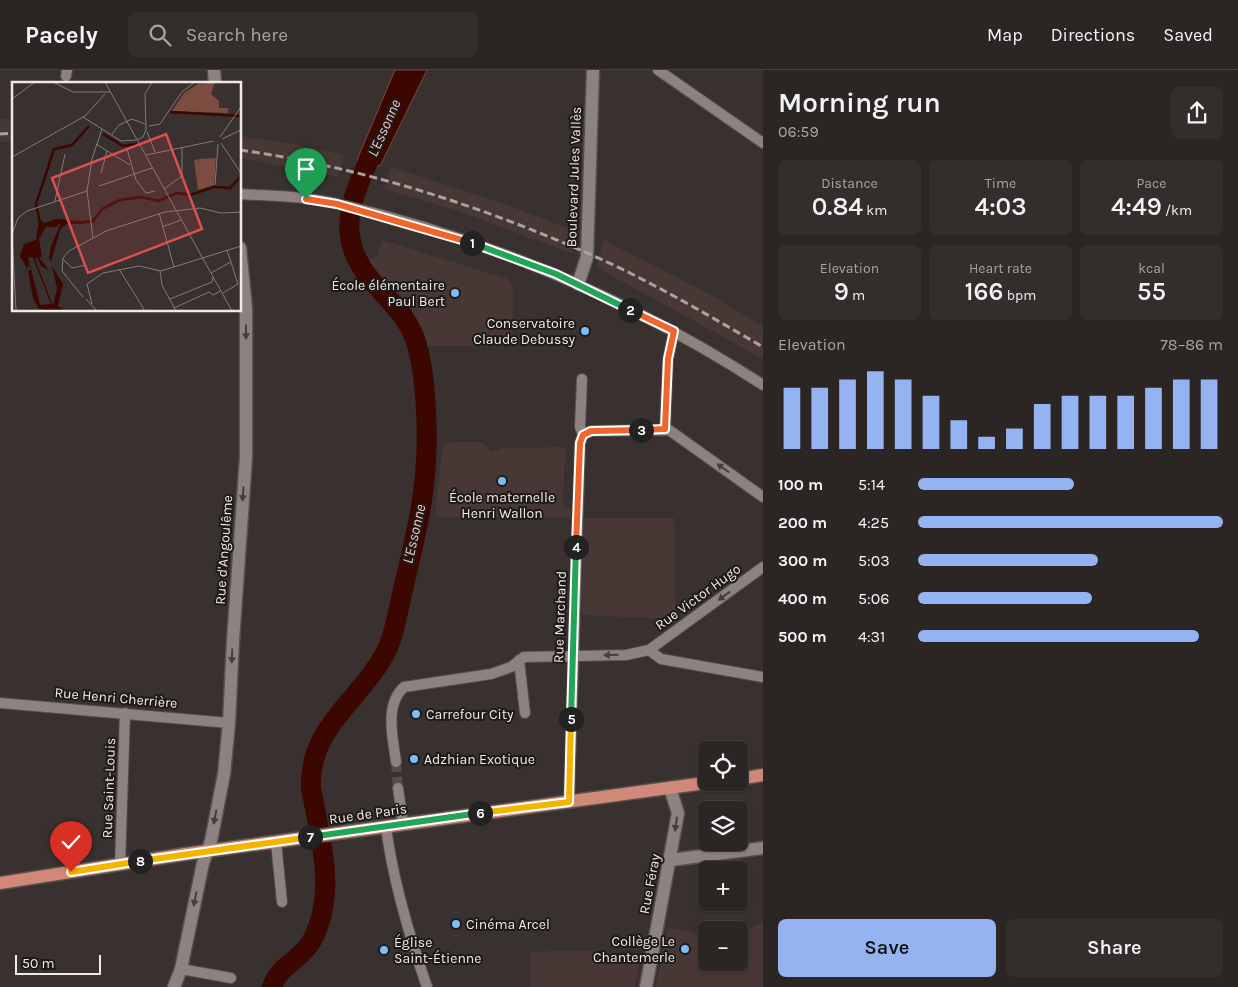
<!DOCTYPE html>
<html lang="en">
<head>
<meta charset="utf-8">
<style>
	body { margin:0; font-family:Karla,sans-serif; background:#332d2b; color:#f1f3f6; height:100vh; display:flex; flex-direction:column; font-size:19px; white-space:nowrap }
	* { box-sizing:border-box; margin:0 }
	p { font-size:16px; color:#a6a5a6 }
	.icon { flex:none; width:28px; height:28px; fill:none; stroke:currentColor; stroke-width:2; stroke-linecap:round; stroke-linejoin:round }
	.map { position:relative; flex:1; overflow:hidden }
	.panel { display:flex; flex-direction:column; background:#2b2523; width:475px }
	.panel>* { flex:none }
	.buttons { position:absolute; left:698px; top:671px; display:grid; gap:10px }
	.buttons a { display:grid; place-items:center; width:50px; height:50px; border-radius:8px; background:#2b2523; box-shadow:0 1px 4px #0004,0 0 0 1px #474241; font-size:25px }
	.scale { position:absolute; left:15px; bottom:12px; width:86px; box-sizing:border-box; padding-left:5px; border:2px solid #f0eae9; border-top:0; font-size:14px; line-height:18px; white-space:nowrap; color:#f0eae9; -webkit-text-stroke:4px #1e1a19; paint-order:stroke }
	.pin { position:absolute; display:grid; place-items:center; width:42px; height:42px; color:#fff; margin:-51px -21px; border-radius:50% 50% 50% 0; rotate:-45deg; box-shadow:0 0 5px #0007 }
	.pin .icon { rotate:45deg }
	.km { position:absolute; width:25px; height:25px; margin:-12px; border-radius:50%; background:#222; color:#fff; font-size:14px; line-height:25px; text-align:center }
	.round { display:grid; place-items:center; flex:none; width:52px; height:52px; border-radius:8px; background:#332d2b }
	.overview { display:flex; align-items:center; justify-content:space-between; height:85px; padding:0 15px }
	h1 { font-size:28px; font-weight:600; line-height:38px }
	.figures { display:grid; grid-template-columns:repeat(3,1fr); gap:8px; height:85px; padding:5px 15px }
	.figures div { display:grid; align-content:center; border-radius:8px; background:#332d2b; text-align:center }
	.figures b { font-size:25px; font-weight:600 }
	.figures small { font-size:14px; font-weight:400 }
	.figures p { font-size:14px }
	.chart { height:140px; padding:10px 15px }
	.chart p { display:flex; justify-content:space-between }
	.chart svg { width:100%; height:90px; margin-top:5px; stroke:#95b2f1; stroke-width:6 }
	.button { display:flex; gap:10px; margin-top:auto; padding:10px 15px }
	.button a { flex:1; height:58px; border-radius:8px; background:#95b2f1; color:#111; font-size:20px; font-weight:600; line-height:58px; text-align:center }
	.button a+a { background:#332d2b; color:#f1f3f6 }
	ul { padding:0 15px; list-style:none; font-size:16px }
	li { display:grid; grid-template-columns:80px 60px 1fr; align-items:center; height:38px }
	li i { height:12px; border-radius:6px; background:#95b2f1 }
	header { display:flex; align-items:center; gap:30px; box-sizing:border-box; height:70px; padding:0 25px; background:#2b2523; border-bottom:1px solid #474241 }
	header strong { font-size:24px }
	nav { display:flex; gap:28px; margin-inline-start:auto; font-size:18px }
	.search { width:350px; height:45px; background:#332d2b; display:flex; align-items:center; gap:12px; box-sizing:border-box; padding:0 18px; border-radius:8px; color:#a6a5a6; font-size:19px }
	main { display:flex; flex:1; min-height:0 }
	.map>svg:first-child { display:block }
</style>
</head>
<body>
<header>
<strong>Pacely</strong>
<div class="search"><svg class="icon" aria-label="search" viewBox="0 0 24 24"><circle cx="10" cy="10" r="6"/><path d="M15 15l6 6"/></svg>Search here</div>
<nav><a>Map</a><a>Directions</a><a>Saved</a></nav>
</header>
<main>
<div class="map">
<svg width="763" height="917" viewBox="0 0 763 917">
	<rect width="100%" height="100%" fill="#39312f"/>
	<path fill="#483835" d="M0,49H14V72H0Z
		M240,66L287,73L344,85L338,107L240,88Z
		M391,97L512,137L573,160V184L455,140L383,119Z
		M382,170L508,209L513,216L512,276H425L419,254L408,232L379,206L367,191L377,186Z
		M604,170L713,226L763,257V289L596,197Z
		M449,372H481L492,382L502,378L565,377L563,437L571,438V448L435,447L443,374Z
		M584,448H674L676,551L671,555L670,549L582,545Z
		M763,852V917H656L667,858L706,865V892H739V864Z
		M585,880L640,890L635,917H531V882Z"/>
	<path fill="#3c0701" stroke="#724b47" d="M395,0H427L380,96L357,90Z"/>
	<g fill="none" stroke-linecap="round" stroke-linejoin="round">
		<path stroke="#3c0701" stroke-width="20" d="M272,917C279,895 301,890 311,872C338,824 320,768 311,718C308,654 366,628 389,575C395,560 398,541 402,524C412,480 424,436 426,391C428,358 426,294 413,264C404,243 386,227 371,210C329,161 357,118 379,68"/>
		<path stroke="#544d4b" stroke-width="10" stroke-dasharray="10 5" stroke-linecap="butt" d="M396,692L398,718"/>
		<defs>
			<path id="minor" d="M658,0L763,73
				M66,6L67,0
				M240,124C272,126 306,126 338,134C489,169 633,231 763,315
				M582,309L580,357L583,365
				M665,359L668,289L674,261
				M583,365L591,361L669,360L763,427
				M649,580L661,589L763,607
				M519,590L525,643
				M0,633L229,653
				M396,692C393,668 384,635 404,617L491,604L511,597L524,587L626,585L649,580L763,497
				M398,718L403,754
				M569,732L580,373L583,365
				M386,757C393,812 409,865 427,917
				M276,772L282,832
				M120,795L125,643
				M181,899L231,908"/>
			<path id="tertiary" d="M214,0L215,14
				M578,214L587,187L593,0
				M174,917L181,899L203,793L211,771L224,704L229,653L233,571L246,387V238L240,178"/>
			<path id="secondary" d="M671,790L763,778
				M646,917L678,743L670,718"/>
			<path id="primary" d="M739,709L763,705
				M0,813L185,784L712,712"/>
		</defs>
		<use href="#minor" stroke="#564f4e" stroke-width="12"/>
		<use href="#tertiary" stroke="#564f4e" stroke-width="15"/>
		<use href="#secondary" stroke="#564f4e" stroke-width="15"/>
		<use href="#primary" stroke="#564f4e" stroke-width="15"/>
		<use href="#minor" stroke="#8c827f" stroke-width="10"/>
		<use href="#tertiary" stroke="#8c827f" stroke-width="12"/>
		<use href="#secondary" stroke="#8c827f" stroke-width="12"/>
		<use href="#primary" stroke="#d08978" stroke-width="12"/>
		<path stroke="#a7a19f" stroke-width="3" stroke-dasharray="8 4" stroke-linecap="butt" d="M0,64L14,63
			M240,80C361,97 482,136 594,186C652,212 708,245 763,277"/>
	</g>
	<defs><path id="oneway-solid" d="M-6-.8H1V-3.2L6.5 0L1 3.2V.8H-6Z" transform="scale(1.25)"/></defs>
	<g fill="#443e3d">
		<use href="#oneway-solid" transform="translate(246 262) rotate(90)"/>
		<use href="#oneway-solid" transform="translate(723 398) rotate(-145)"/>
		<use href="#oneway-solid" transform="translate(243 424) rotate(94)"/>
		<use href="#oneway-solid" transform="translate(724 526) rotate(144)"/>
		<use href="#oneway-solid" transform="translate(611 585) rotate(178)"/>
		<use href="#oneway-solid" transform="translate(232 586) rotate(92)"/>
		<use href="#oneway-solid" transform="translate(215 747) rotate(101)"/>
		<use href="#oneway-solid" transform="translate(676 754) rotate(98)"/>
		<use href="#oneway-solid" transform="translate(195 829) rotate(101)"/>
	</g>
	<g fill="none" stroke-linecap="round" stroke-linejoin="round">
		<defs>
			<path id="split-1" d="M306,129L337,134L472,173"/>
			<path id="split-2" d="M472,173L556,204L630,240"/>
			<path id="split-3" d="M630,240L674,261L668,289L665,359L641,360"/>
			<path id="split-4" d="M576,477L580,373L583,365L591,361L641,360"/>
			<path id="split-5" d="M571,649L576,477"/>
			<path id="split-6" d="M480,743L569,732L571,649"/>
			<path id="split-7" d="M310,767L480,743"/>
			<path id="split-8" d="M140,791L310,767"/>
			<path id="split-9" d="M71,802L140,791"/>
		</defs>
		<use href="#split-1" stroke="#fff" stroke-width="10"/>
		<use href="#split-2" stroke="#fff" stroke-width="10"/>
		<use href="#split-3" stroke="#fff" stroke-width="10"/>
		<use href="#split-4" stroke="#fff" stroke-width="10"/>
		<use href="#split-5" stroke="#fff" stroke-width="10"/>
		<use href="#split-6" stroke="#fff" stroke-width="10"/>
		<use href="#split-7" stroke="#fff" stroke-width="10"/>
		<use href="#split-8" stroke="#fff" stroke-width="10"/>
		<use href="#split-9" stroke="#fff" stroke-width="10"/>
		<use href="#split-1" stroke="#f0652b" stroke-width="6"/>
		<use href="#split-2" stroke="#22a559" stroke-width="6"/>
		<use href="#split-3" stroke="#f0652b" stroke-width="6"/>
		<use href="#split-4" stroke="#f0652b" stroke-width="6"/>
		<use href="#split-5" stroke="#22a559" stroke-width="6"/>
		<use href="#split-6" stroke="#f5b400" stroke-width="6"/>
		<use href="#split-7" stroke="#22a559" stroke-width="6"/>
		<use href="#split-8" stroke="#f5b400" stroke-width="6"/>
		<use href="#split-9" stroke="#f5b400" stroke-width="6"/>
	</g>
	<g fill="#78bff7" stroke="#1e1a19" stroke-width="2">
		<circle cx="455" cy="223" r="5"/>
		<circle cx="585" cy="261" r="5"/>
		<circle cx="502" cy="411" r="5"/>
		<circle cx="416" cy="644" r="5"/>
		<circle cx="414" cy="689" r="5"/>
		<circle cx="456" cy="854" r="5"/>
		<circle cx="685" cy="879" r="5"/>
		<circle cx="384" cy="880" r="5"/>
	</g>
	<g text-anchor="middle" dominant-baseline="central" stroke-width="4" stroke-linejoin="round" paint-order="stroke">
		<g font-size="14" fill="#f0eae9" stroke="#1e1a19">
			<text transform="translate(574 107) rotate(-88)">Boulevard Jules Vallès</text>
			<text transform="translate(224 480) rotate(-86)">Rue d'Angoulême</text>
			<text transform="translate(698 527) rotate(-36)">Rue Victor Hugo</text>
			<text transform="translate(560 547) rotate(-88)">Rue Marchand</text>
			<text transform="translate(116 628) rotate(5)">Rue Henri Cherrière</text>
			<text transform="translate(109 718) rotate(-88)">Rue Saint-Louis</text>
			<text transform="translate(368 744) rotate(-8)">Rue de Paris</text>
			<text transform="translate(650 814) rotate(-79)">Rue Féray</text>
		</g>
		<g font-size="14" fill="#f0eae9" stroke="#1e1a19" text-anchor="start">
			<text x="445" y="215" text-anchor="end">École élémentaire<tspan x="445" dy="16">Paul Bert</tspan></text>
			<text x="575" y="253" text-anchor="end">Conservatoire<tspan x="575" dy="16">Claude Debussy</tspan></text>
			<text x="502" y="427" text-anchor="middle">École maternelle<tspan x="502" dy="16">Henri Wallon</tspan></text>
			<text x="426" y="644">Carrefour City</text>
			<text x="424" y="689">Adzhian Exotique</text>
			<text x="466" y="854">Cinéma Arcel</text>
			<text x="675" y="871" text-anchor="end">Collège Le<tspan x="675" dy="16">Chantemerle</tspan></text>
			<text x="394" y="872">Église<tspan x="394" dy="16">Saint-Étienne</tspan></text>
		</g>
		<g font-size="15" font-style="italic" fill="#f4c7bc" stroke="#1e1a19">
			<text transform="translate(384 58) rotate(-66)">L'Essonne</text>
			<text transform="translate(414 464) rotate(-77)">L'Essonne</text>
		</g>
	</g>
	<g transform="translate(12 12)">
		<rect width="229" height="229" fill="#39312f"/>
		<path d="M203,0L199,12L207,19V26H216V31L160,29L172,11L186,2ZM204,76L202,103L186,108L182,78L186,77L187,82V77Z" fill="#7d4c41"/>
		<path d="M44,137L70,139L71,142H55L49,146L39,179L37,176L39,164L49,141L44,145H34L27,157L30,174L27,176L37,188L29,184L25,175L23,177L41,224L45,206L40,184L51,202L46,224L53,229H33L26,226L21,216L16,189L19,188L16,181V188L8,174L12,162L24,158L27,138L33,141ZM16,175L21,176L39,222L28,223Z" fill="#3c0701" fill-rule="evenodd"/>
		<path fill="none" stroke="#3c0701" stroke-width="2.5" d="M158,30L229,34M91,52L111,64L125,62M28,141L24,122L42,67L60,63L77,44M67,141L81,139L90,127L108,118L129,115L146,119L165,111L178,113L202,105L218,106L229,94"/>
		<path fill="none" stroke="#827b79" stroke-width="1" d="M41,0L61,10H98M93,0L220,229M0,17L23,0M71,35L109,59L124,58M137,44L148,42L170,10L183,0M135,50L143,70M100,52L107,43L120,37L133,42M208,55L229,25M210,57L229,48M125,58L131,55L134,48L133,12L140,0M209,61L229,91M84,62L118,83M115,67L124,98L134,111L143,109M134,73L202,59M0,75L73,34L93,12M89,91L95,69M203,103L206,62M87,104L140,86M152,107L170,94V66M43,119L53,72M147,131L162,185M150,145L169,138M81,156L75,109L80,77L90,47M51,177L60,186L74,183M107,187L133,229M148,189L150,203L164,229M199,191L219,180M211,211L226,202L215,168M71,215L50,189L51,176L57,169L94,149L153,130L188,126L209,131L229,130M74,217L85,229M158,217L200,200L201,195M80,222L75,202L91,191L127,184L149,189L229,164M162,226L197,210L201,213L209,209M4,229L0,152L6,136L15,129L75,109"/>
		<path fill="#db4f4f" fill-opacity="0.15" stroke="#db4f4f" stroke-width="2.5" d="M154,52L190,147L76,191L40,96Z"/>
		<rect width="229" height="229" fill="none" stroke="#f0eae9" stroke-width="2.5"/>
	</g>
</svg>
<div class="buttons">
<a><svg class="icon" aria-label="locate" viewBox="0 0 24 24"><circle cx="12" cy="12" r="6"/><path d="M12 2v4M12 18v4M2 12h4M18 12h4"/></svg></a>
<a><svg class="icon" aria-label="layers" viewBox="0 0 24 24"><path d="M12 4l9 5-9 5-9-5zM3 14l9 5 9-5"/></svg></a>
<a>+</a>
<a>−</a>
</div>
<div class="scale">50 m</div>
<div class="pin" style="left:306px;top:129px;background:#1e9e55"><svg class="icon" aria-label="arrive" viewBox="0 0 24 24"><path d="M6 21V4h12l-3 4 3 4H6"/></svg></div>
<div class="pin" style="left:71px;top:802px;background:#d93025"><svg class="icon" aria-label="check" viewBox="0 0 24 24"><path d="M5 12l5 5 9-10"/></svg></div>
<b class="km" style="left:472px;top:173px">1</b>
<b class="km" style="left:630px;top:240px">2</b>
<b class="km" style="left:641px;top:360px">3</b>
<b class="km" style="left:576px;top:477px">4</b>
<b class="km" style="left:571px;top:649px">5</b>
<b class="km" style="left:480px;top:743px">6</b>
<b class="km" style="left:310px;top:767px">7</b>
<b class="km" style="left:140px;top:791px">8</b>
</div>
<section class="panel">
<div class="overview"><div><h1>Morning run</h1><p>06:59</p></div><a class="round"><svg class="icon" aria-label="share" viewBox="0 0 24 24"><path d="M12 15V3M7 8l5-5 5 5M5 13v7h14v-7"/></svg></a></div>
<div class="figures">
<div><p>Distance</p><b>0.84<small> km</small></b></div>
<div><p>Time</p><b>4:03</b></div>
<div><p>Pace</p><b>4:49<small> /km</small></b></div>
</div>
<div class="figures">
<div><p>Elevation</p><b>9<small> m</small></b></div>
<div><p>Heart rate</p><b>166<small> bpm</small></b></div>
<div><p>kcal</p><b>55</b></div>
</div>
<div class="chart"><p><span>Elevation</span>78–86 m</p>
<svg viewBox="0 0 160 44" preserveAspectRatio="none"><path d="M5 44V14M15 44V14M25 44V10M35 44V6M45 44V10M55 44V18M65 44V30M75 44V38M85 44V34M95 44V22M105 44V18M115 44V18M125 44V18M135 44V14M145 44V10M155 44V10"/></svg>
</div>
<ul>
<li><b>100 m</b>5:14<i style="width:51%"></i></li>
<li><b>200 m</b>4:25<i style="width:100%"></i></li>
<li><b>300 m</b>5:03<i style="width:59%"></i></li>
<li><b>400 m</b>5:06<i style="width:57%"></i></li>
<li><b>500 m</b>4:31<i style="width:92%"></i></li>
</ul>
<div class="button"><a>Save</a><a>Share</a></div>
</section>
</main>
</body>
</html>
